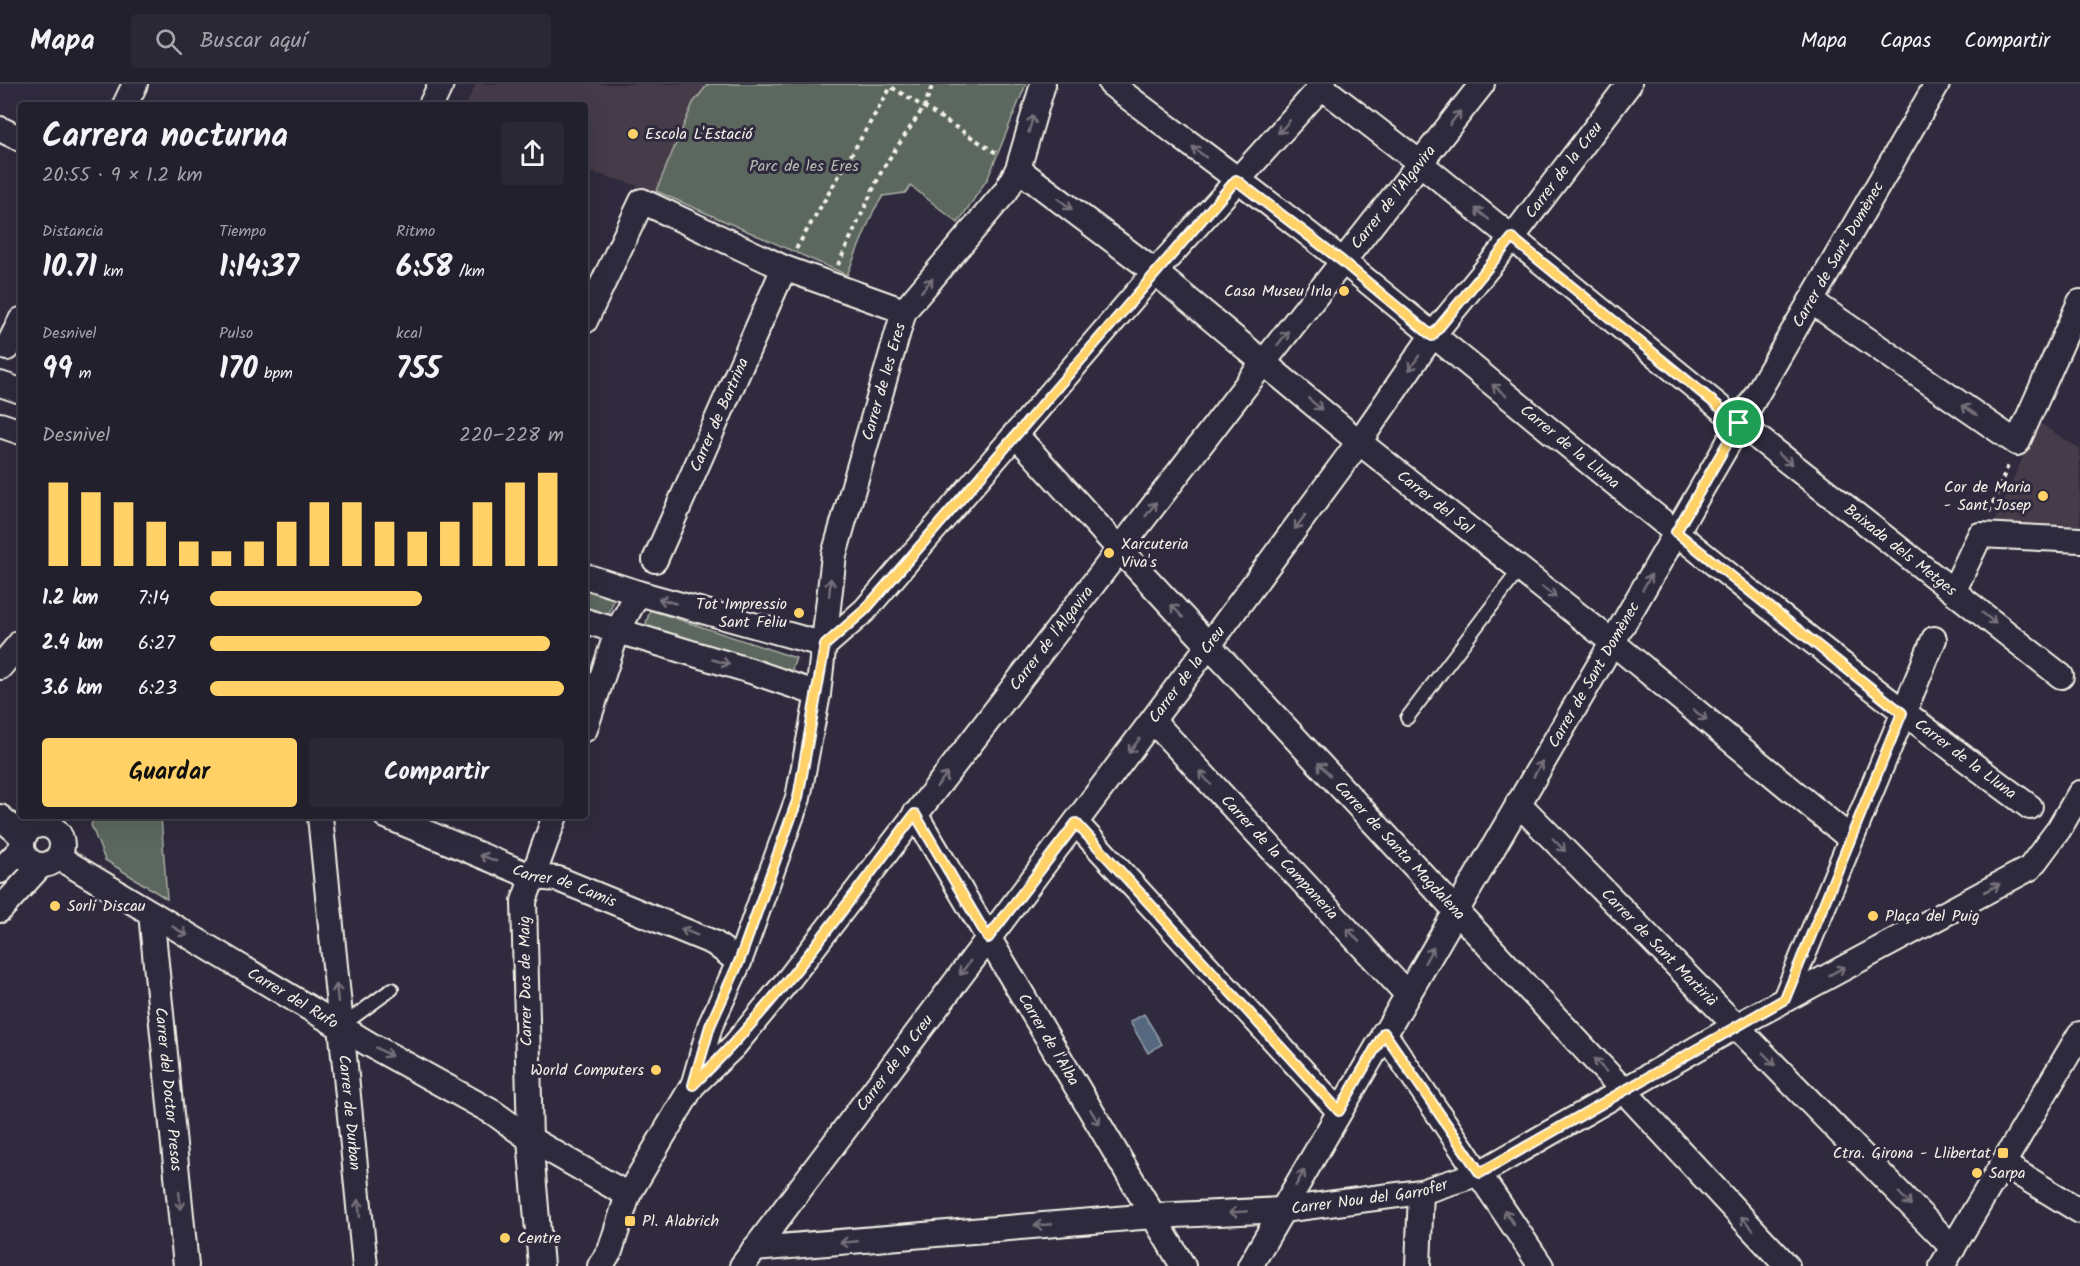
<!DOCTYPE html>
<html lang="es">
<head>
<meta charset="utf-8">
<style>
	body { margin:0; font-family:Kalam,sans-serif; background:#2b2836; color:#f1f3f6; height:100vh; display:flex; flex-direction:column; font-size:22px; white-space:nowrap }
	* { box-sizing:border-box; margin:0 }
	p { font-size:20px; color:#a3a3aa }
	.icon { flex:none; width:33px; height:33px; fill:none; stroke:currentColor; stroke-width:2; stroke-linecap:round; stroke-linejoin:round }
	.map { position:relative; flex:1; overflow:hidden }
	.drawer { position:absolute; left:18px; top:18px; width:570px; height:717px; display:flex; flex-direction:column; background:#23202e; border-radius:6px; box-shadow:0 6px 24px #0002,0 0 0 2px #403e4a }
	.drawer>* { flex:none }
	.pin { position:absolute; display:grid; place-items:center; width:51px; height:51px; color:#fff; margin:-26px; border:3px solid #fff; border-radius:50%; box-shadow:0 2px 6px #0007 }
	.round { display:grid; place-items:center; flex:none; width:63px; height:63px; border-radius:6px; background:#2b2836 }
	.head { display:flex; align-items:center; justify-content:space-between; height:102px; padding:0 24px }
	h1 { font-size:33px; font-weight:700; line-height:45px }
	.metrics { display:grid; grid-template-columns:repeat(3,1fr); gap:9px; height:102px; padding:6px 24px }
	.metrics div { display:grid; align-content:center }
	.metrics b { font-size:30px; font-weight:700 }
	.metrics small { font-size:16px; font-weight:400 }
	.metrics p { font-size:16px }
	.chart { height:168px; padding:12px 24px }
	.chart p { display:flex; justify-content:space-between }
	.chart svg { width:100%; height:108px; margin-top:6px; stroke:#ffd166; stroke-width:6 }
	.button { display:flex; gap:12px; margin-top:auto; padding:12px 24px }
	.button a { flex:1; height:69px; border-radius:6px; background:#ffd166; color:#111; font-size:24px; font-weight:700; line-height:69px; text-align:center }
	.button a+a { background:#2b2836; color:#f1f3f6 }
	ul { padding:0 24px; list-style:none; font-size:20px }
	li { display:grid; grid-template-columns:96px 72px 1fr; align-items:center; height:45px }
	li i { height:15px; border-radius:8px; background:#ffd166 }
	header { display:flex; align-items:center; gap:36px; box-sizing:border-box; height:84px; padding:0 30px; background:#23202e; border-bottom:2px solid #403e4a }
	header strong { font-size:28px }
	nav { display:flex; gap:33px; margin-inline-start:auto; font-size:21px }
	.search { width:420px; height:54px; background:#2b2836; display:flex; align-items:center; gap:15px; box-sizing:border-box; padding:0 21px; border-radius:6px; color:#a3a3aa; font-size:22px }
	.map>svg:first-child { display:block }
</style>
</head>
<body>
<header>
<strong>Mapa</strong>
<div class="search"><svg class="icon" aria-label="search" viewBox="0 0 24 24"><circle cx="10" cy="10" r="6"/><path d="M15 15l6 6"/></svg>Buscar aquí</div>
<nav><a>Mapa</a><a>Capas</a><a>Compartir</a></nav>
</header>
<div class="map">
<svg width="2080" height="1182" viewBox="0 0 2080 1182">
	<rect width="100%" height="100%" fill="#2f2a3d"/>
	<filter id="ink" filterUnits="userSpaceOnUse"><feTurbulence type="fractalNoise" baseFrequency=".0167" numOctaves="2"/><feDisplacementMap in="SourceGraphic" scale="12" xChannelSelector="R" yChannelSelector="G"/><feConvolveMatrix kernelMatrix="1 2 1 2 8 2 1 2 1" color-interpolation-filters="sRGB"/></filter>
	<g filter="url(#ink)">
		<path fill="#443a48" d="M476,0H708L693,20L656,107L591,88L585,97V21H466Z
			M2038,338L2080,365V445L1994,440Z"/>
		<path fill="#5c685e" stroke="#a8aca3" stroke-width="1.5" d="M708,0H1026L988,94L958,139L911,102L905,109L883,112L874,126L847,191L656,107L693,19Z
			M585,503L615,513L607,535L585,527Z
			M650,526L796,574L789,594L644,546Z
			M95,732H161L167,815L105,776L91,741Z"/>
		<path fill="#546880" stroke="#949faa" stroke-width="1.5" d="M1144,930L1162,960L1148,969L1130,938Z"/>
		<g fill="none" stroke-linecap="round" stroke-linejoin="round">
			<defs>
				<path id="service" d="M1407,634L1520,485
					M340,943L392,905"/>
				<g id="minor">
					<path id="s1" d="M1111,0C1189,60 1269,117 1345,179C1571,363 1795,550 2030,723"/>
					<path id="s2" d="M1318,0L1420,79L1739,339L2061,592"/>
					<path d="M125,21L135,0"/>
					<path d="M431,21L441,0"/>
					<path d="M0,45L21,55"/>
					<path id="s3" d="M1018,85L1155,188L1359,358L1612,558L1851,755"/>
					<path d="M1811,217L2017,359L2080,218"/>
					<path d="M585,237L642,117L784,184L904,227"/>
					<path d="M7,264L21,236"/>
					<path d="M0,300L21,307"/>
					<path d="M0,341L21,348"/>
					<path id="s4" d="M1015,350L1120,466L1787,1182"/>
					<path id="s5" d="M655,476L784,184"/>
					<path d="M585,492L638,509L825,561"/>
					<path d="M1954,506L1980,451L2080,456"/>
					<path d="M585,537L751,587L818,610"/>
					<path d="M825,561L865,526L1155,188L1324,0"/>
					<path d="M0,583L21,558"/>
					<path id="s6" d="M1153,637L1407,910"/>
					<path d="M585,645L617,548L638,509"/>
					<path id="s7" d="M1518,719L1953,1164"/>
					<path id="s8" d="M915,730L1183,1182"/>
					<path id="s9" d="M320,732L365,1182"/>
					<path id="s10" d="M386,732L533,793L558,795L714,859L739,878"/>
					<path d="M0,733L23,753"/>
					<path d="M1076,739L1339,1027"/>
					<circle cx="42" cy="761" r="20"/>
					<path id="s11" d="M58,773L369,960L494,1029L530,1055L628,1111"/>
					<path d="M0,787L22,764"/>
					<path d="M0,826L41,781"/>
					<path id="s12" d="M151,829L186,1182"/>
					<path d="M1785,915L1934,555"/>
					<path d="M1384,949L1541,1182"/>
					<path id="s13" d="M694,999L710,942L739,878L798,714L818,610L834,471L904,227L1006,107L1018,85L1043,0"/>
					<path d="M2003,1080L2080,1127"/>
					<path id="s14" d="M754,1165L1153,1132L1282,1126L1421,1108L1480,1089L1736,942L2030,784L2059,745L2080,709"/>
					<path d="M541,1182L530,1055L524,817L555,732"/>
					<path id="s15" d="M600,1182L610,1167L628,1111L693,1001L734,962L789,895L1264,278L1482,0"/>
					<path id="s16" d="M742,1182L1209,561L1359,358L1432,252L1512,154L1629,0"/>
					<path id="s17" d="M1250,1182L1937,0"/>
					<path d="M1418,1182L1421,1108"/>
					<path d="M1942,1182L2080,950"/>
				</g>
			</defs>
			<use href="#service" stroke="#f4f1e8" stroke-width="16"/>
			<use href="#minor" stroke="#f4f1e8" stroke-width="28"/>
			<path stroke="#f4f1e8" stroke-width="4" stroke-dasharray="4.5 4.5" stroke-linecap="butt" d="M796,165L891,3L924,23L933,0
				M838,181L883,84L924,23L998,70
				M1989,428L2009,379"/>
			<use href="#service" stroke="#2f2a3d" stroke-width="12"/>
			<use href="#minor" stroke="#2f2a3d" stroke-width="24"/>
		</g>
		<defs><path id="oneway-shaft" d="M-6 0H5M1.5-3L5.5 0L1.5 3" fill="none" stroke-width="1.6" stroke-linecap="round" stroke-linejoin="round" transform="scale(1.5)"/></defs>
		<g stroke="#747079">
			<use href="#oneway-shaft" transform="translate(1455 34) rotate(-52)"/>
			<use href="#oneway-shaft" transform="translate(1031 40) rotate(-74)"/>
			<use href="#oneway-shaft" transform="translate(1284 43) rotate(132)"/>
			<use href="#oneway-shaft" transform="translate(1199 68) rotate(-142)"/>
			<use href="#oneway-shaft" transform="translate(1065 120) rotate(37)"/>
			<use href="#oneway-shaft" transform="translate(1482 130) rotate(-141)"/>
			<use href="#oneway-shaft" transform="translate(927 201) rotate(-50)"/>
			<use href="#oneway-shaft" transform="translate(1283 254) rotate(-52)"/>
			<use href="#oneway-shaft" transform="translate(1414 279) rotate(125)"/>
			<use href="#oneway-shaft" transform="translate(1499 306) rotate(-141)"/>
			<use href="#oneway-shaft" transform="translate(1315 320) rotate(40)"/>
			<use href="#oneway-shaft" transform="translate(1969 326) rotate(-146)"/>
			<use href="#oneway-shaft" transform="translate(1785 375) rotate(38)"/>
			<use href="#oneway-shaft" transform="translate(1151 425) rotate(-53)"/>
			<use href="#oneway-shaft" transform="translate(1300 438) rotate(126)"/>
			<use href="#oneway-shaft" transform="translate(1647 498) rotate(-60)"/>
			<use href="#oneway-shaft" transform="translate(830 503) rotate(-84)"/>
			<use href="#oneway-shaft" transform="translate(1549 508) rotate(38)"/>
			<use href="#oneway-shaft" transform="translate(667 517) rotate(-164)"/>
			<use href="#oneway-shaft" transform="translate(1177 527) rotate(-133)"/>
			<use href="#oneway-shaft" transform="translate(1989 534) rotate(39)"/>
			<use href="#oneway-shaft" transform="translate(721 578) rotate(16)"/>
			<use href="#oneway-shaft" transform="translate(1700 631) rotate(40)"/>
			<use href="#oneway-shaft" transform="translate(1134 662) rotate(127)"/>
			<use href="#oneway-shaft" transform="translate(1324 685) rotate(-133)"/>
			<use href="#oneway-shaft" transform="translate(1538 685) rotate(-60)"/>
			<use href="#oneway-shaft" transform="translate(1205 694) rotate(-133)"/>
			<use href="#oneway-shaft" transform="translate(942 696) rotate(-52)"/>
			<use href="#oneway-shaft" transform="translate(1559 761) rotate(46)"/>
			<use href="#oneway-shaft" transform="translate(488 774) rotate(-158)"/>
			<use href="#oneway-shaft" transform="translate(1992 804) rotate(-27)"/>
			<use href="#oneway-shaft" transform="translate(180 847) rotate(31)"/>
			<use href="#oneway-shaft" transform="translate(689 848) rotate(-158)"/>
			<use href="#oneway-shaft" transform="translate(1353 851) rotate(-133)"/>
			<use href="#oneway-shaft" transform="translate(1429 871) rotate(-60)"/>
			<use href="#oneway-shaft" transform="translate(965 884) rotate(127)"/>
			<use href="#oneway-shaft" transform="translate(1837 887) rotate(-29)"/>
			<use href="#oneway-shaft" transform="translate(337 909) rotate(-96)"/>
			<use href="#oneway-shaft" transform="translate(384 968) rotate(29)"/>
			<use href="#oneway-shaft" transform="translate(1769 975) rotate(46)"/>
			<use href="#oneway-shaft" transform="translate(1600 981) rotate(-133)"/>
			<use href="#oneway-shaft" transform="translate(1095 1033) rotate(59)"/>
			<use href="#oneway-shaft" transform="translate(1300 1094) rotate(-60)"/>
			<use href="#oneway-shaft" transform="translate(1905 1115) rotate(46)"/>
			<use href="#oneway-shaft" transform="translate(180 1117) rotate(84)"/>
			<use href="#oneway-shaft" transform="translate(359 1124) rotate(-96)"/>
			<use href="#oneway-shaft" transform="translate(1238 1128) rotate(177)"/>
			<use href="#oneway-shaft" transform="translate(1509 1133) rotate(-124)"/>
			<use href="#oneway-shaft" transform="translate(1747 1139) rotate(-133)"/>
			<use href="#oneway-shaft" transform="translate(1043 1141) rotate(175)"/>
			<use href="#oneway-shaft" transform="translate(849 1158) rotate(175)"/>
		</g>
	</g>
	<g fill="none" stroke-linecap="round" stroke-linejoin="round" filter="url(#ink)">
		<defs>
			<path id="route" d="M1236,96L1342,177L1432,252L1512,154L1739,339L1676,448L1902,629L1785,915L1480,1089L1384,949L1339,1027L1076,739L988,854L915,730C844,823 777,920 693,1001L710,942L739,878L798,714L825,561L865,526Z"/>
		</defs>
		<use href="#route" stroke="#fff" stroke-width="12"/>
		<use href="#route" stroke="#ffd166" stroke-width="8"/>
	</g>
	<g fill="#ffd166" stroke="#2f2a3d" stroke-width="2">
		<circle cx="633" cy="50" r="6"/>
		<circle cx="1344" cy="207" r="6"/>
		<circle cx="2043" cy="412" r="6"/>
		<circle cx="1109" cy="469" r="6"/>
		<circle cx="799" cy="529" r="6"/>
		<circle cx="55" cy="822" r="6"/>
		<circle cx="1873" cy="832" r="6"/>
		<circle cx="656" cy="986" r="6"/>
		<rect x="1997" y="1063" width="12" height="12" rx="3"/>
		<circle cx="1977" cy="1089" r="6"/>
		<rect x="624" y="1131" width="12" height="12" rx="3"/>
		<circle cx="505" cy="1154" r="6"/>
	</g>
	<g text-anchor="middle" dominant-baseline="central" stroke-width="6" stroke-linejoin="round" paint-order="stroke">
		<g font-size="16" fill="#f4f1e8" stroke="#2f2a3d" text-anchor="start">
			<text x="645" y="50">Escola L'Estació</text>
			<text x="1332" y="207" text-anchor="end">Casa Museu Irla</text>
			<text x="2031" y="403" text-anchor="end">Cor de Maria<tspan x="2031" dy="18">- Sant Josep</tspan></text>
			<text x="1121" y="460">Xarcuteria<tspan x="1121" dy="18">Viva's</tspan></text>
			<text x="787" y="520" text-anchor="end">Tot Impressio<tspan x="787" dy="18">Sant Feliu</tspan></text>
			<text x="67" y="822">Sorli Discau</text>
			<text x="1885" y="832">Plaça del Puig</text>
			<text x="644" y="986" text-anchor="end">World Computers</text>
			<text x="1991" y="1069" text-anchor="end">Ctra. Girona - Llibertat</text>
			<text x="1989" y="1089">Sarpa</text>
			<text x="642" y="1137">Pl. Alabrich</text>
			<text x="517" y="1154">Centre</text>
		</g>
		<g font-size="16" fill="#b7bab1" stroke="#2f2a3d">
			<text x="804" y="82">Parc de les Eres</text>
		</g>
		<g font-size="16" fill="#f4f1e8" stroke="#2f2a3d">
			<text stroke="none"><textPath href="#s16" startOffset="1370">Carrer de la Creu</textPath></text>
			<text stroke="none"><textPath href="#s15" startOffset="1336">Carrer de l'Algavira</textPath></text>
			<text stroke="none"><textPath href="#s17" startOffset="1170">Carrer de Sant Domènec</textPath></text>
			<text stroke="none"><textPath href="#s13" startOffset="730">Carrer de les Eres</textPath></text>
			<text stroke="none"><textPath href="#s5" startOffset="159">Carrer de Bartrina</textPath></text>
			<text stroke="none"><textPath href="#s1" startOffset="585">Carrer de la Lluna</textPath></text>
			<text stroke="none"><textPath href="#s3" startOffset="534">Carrer del Sol</textPath></text>
			<text stroke="none"><textPath href="#s2" startOffset="746">Baixada dels Metges</textPath></text>
			<text stroke="none"><textPath href="#s15" startOffset="778">Carrer de l'Algavira</textPath></text>
			<text stroke="none"><textPath href="#s17" startOffset="684">Carrer de Sant Domènec</textPath></text>
			<text stroke="none"><textPath href="#s16" startOffset="740">Carrer de la Creu</textPath></text>
			<text stroke="none"><textPath href="#s1" startOffset="1089">Carrer de la Lluna</textPath></text>
			<text stroke="none"><textPath href="#s4" startOffset="567">Carrer de Santa Magdalena</textPath></text>
			<text stroke="none"><textPath href="#s6" startOffset="186">Carrer de la Campaneria</textPath></text>
			<text stroke="none"><textPath href="#s10" startOffset="192">Carrer de Camis</textPath></text>
			<text stroke="none"><textPath href="#s7" startOffset="202">Carrer de Sant Martirià</textPath></text>
			<text transform="translate(526 897) rotate(-91)">Carrer Dos de Maig</text>
			<text stroke="none"><textPath href="#s11" startOffset="274">Carrer del Rufo</textPath></text>
			<text stroke="none"><textPath href="#s8" startOffset="262">Carrer de l'Alba</textPath></text>
			<text stroke="none"><textPath href="#s16" startOffset="254">Carrer de la Creu</textPath></text>
			<text stroke="none"><textPath href="#s12" startOffset="177">Carrer del Doctor Presas</textPath></text>
			<text stroke="none"><textPath href="#s9" startOffset="298">Carrer de Durban</textPath></text>
			<text stroke="none"><textPath href="#s14" startOffset="618">Carrer Nou del Garrofer</textPath></text>
		</g>
	</g>
</svg>
<div class="pin" style="left:1739px;top:339px;background:#1e9e55"><svg class="icon" aria-label="arrive" viewBox="0 0 24 24"><path d="M6 21V4h12l-3 4 3 4H6"/></svg></div>
<section class="drawer">
<div class="head"><div><h1>Carrera nocturna</h1><p>20:55 · 9 × 1.2 km</p></div><a class="round"><svg class="icon" aria-label="share" viewBox="0 0 24 24"><path d="M12 15V3M7 8l5-5 5 5M5 13v7h14v-7"/></svg></a></div>
<div class="metrics">
<div><p>Distancia</p><b>10.71<small> km</small></b></div>
<div><p>Tiempo</p><b>1:14:37</b></div>
<div><p>Ritmo</p><b>6:58<small> /km</small></b></div>
</div>
<div class="metrics">
<div><p>Desnivel</p><b>99<small> m</small></b></div>
<div><p>Pulso</p><b>170<small> bpm</small></b></div>
<div><p>kcal</p><b>755</b></div>
</div>
<div class="chart"><p><span>Desnivel</span>220–228 m</p>
<svg viewBox="0 0 160 44" preserveAspectRatio="none"><path d="M5 44V10M15 44V14M25 44V18M35 44V26M45 44V34M55 44V38M65 44V34M75 44V26M85 44V18M95 44V18M105 44V26M115 44V30M125 44V26M135 44V18M145 44V10M155 44V6"/></svg>
</div>
<ul>
<li><b>1.2 km</b>7:14<i style="width:60%"></i></li>
<li><b>2.4 km</b>6:27<i style="width:96%"></i></li>
<li><b>3.6 km</b>6:23<i style="width:100%"></i></li>
</ul>
<div class="button"><a>Guardar</a><a>Compartir</a></div>
</section>
</div>
</body>
</html>
